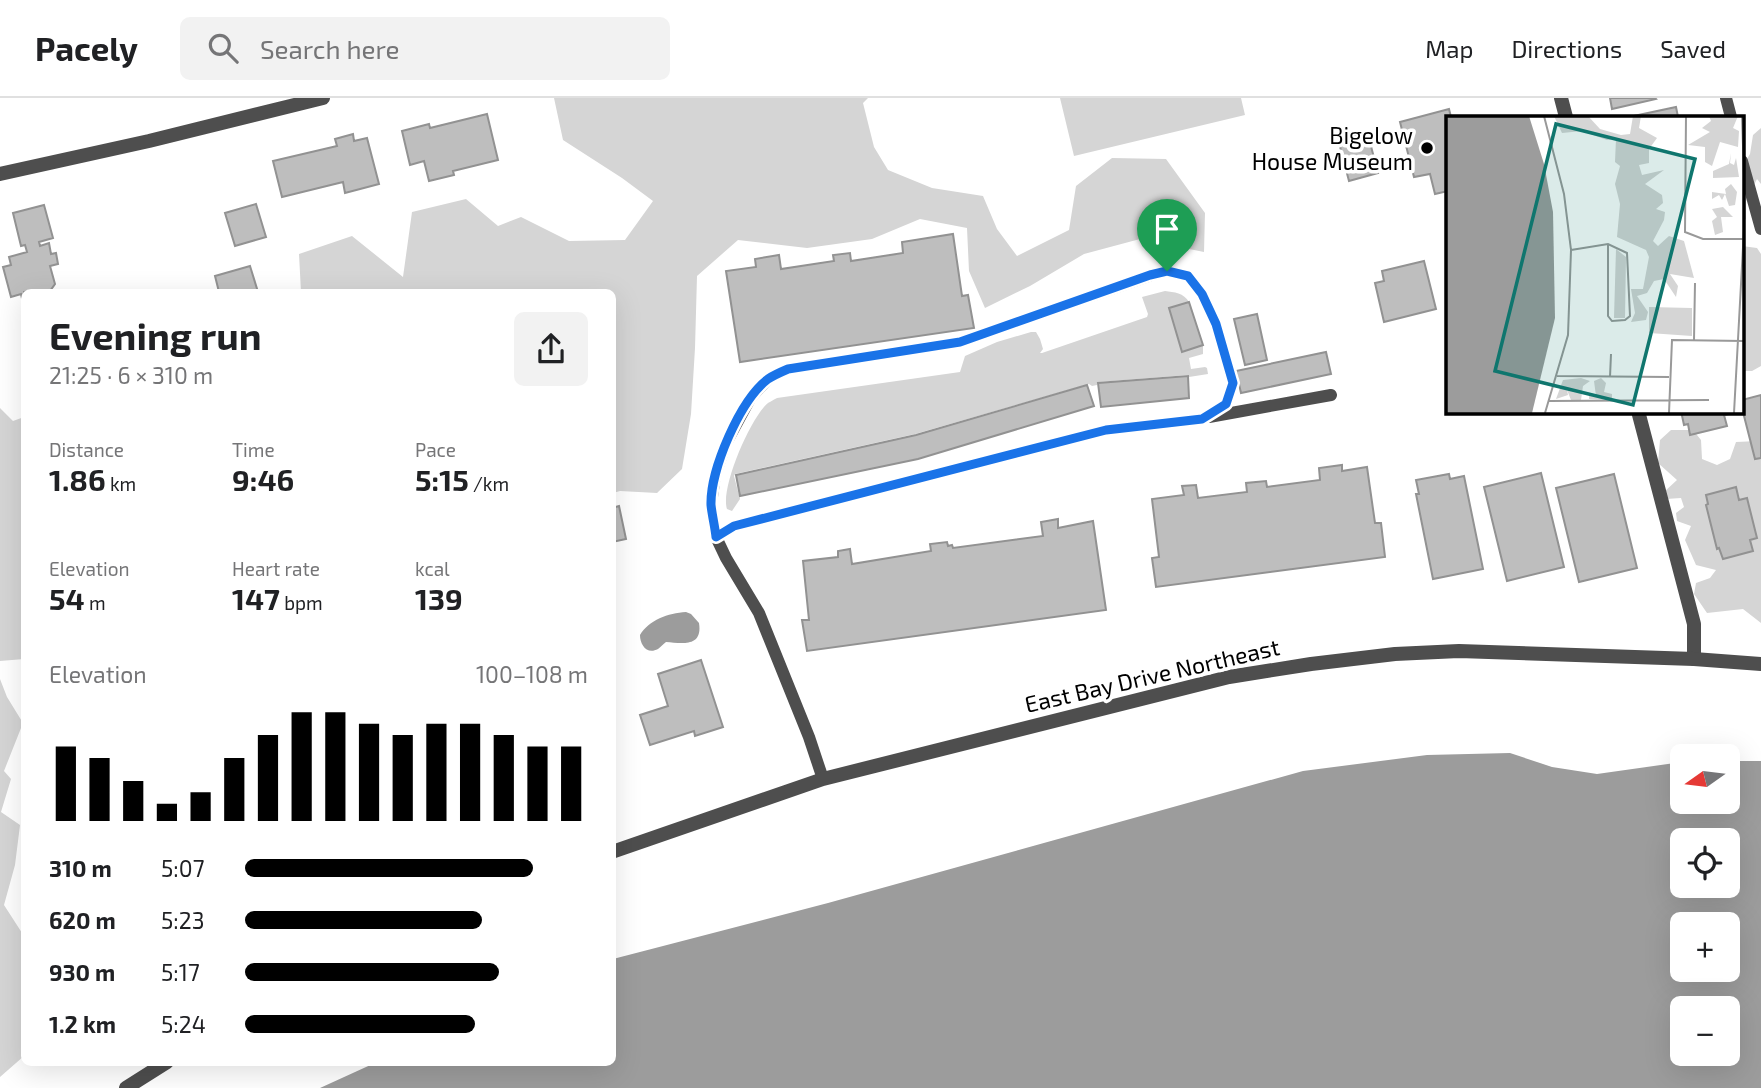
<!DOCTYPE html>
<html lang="en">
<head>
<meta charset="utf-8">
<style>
	body { margin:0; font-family:"Exo 2",sans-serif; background:#f2f2f2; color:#202124; height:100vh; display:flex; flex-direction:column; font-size:26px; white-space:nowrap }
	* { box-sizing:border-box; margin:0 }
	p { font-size:23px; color:#757577 }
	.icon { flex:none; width:38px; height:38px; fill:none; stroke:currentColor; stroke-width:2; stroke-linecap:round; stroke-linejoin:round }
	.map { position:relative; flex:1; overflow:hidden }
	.drawer { position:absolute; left:21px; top:191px; width:595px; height:777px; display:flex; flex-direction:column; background:#fff; border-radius:10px; box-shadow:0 7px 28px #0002 }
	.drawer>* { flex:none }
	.needle { width:46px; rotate:256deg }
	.buttons { position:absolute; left:1670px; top:646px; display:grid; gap:14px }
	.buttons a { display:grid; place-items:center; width:70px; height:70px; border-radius:10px; background:#fff; box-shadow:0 7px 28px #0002; font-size:35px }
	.pin { position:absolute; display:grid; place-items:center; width:60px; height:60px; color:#fff; margin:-72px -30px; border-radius:50% 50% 50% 0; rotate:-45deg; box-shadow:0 0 7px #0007 }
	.pin .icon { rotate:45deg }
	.round { display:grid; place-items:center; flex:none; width:74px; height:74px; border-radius:10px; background:#f2f2f2 }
	.head { display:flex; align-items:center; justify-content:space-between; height:119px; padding:0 28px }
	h1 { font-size:38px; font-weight:700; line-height:52px }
	.stats { display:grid; grid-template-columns:repeat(3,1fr); gap:10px; height:119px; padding:7px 28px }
	.stats div { display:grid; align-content:center }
	.stats b { font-size:30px; font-weight:700 }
	.stats small { font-size:19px; font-weight:400 }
	.stats p { font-size:19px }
	.chart { height:196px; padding:14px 28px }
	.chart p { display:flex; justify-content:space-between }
	.chart svg { width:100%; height:126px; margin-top:7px; stroke:#000; stroke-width:6 }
	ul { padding:0 28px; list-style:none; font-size:23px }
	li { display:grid; grid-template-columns:112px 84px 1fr; align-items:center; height:52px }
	li i { height:18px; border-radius:9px; background:#000 }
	header { display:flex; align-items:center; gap:42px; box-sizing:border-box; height:98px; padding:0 35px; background:#fff; border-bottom:2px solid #e0e0e0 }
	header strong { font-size:33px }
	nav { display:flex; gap:38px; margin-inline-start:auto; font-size:24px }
	.search { width:490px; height:63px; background:#f2f2f2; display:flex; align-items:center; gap:18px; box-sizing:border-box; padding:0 24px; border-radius:10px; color:#757577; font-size:26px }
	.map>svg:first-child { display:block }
</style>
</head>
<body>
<header>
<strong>Pacely</strong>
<div class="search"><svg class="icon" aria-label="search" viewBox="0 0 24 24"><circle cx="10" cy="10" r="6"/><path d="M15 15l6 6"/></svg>Search here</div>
<nav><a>Map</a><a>Directions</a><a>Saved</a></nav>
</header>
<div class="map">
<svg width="1761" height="990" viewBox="0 0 1761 990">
	<rect width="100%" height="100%" fill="#fff"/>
	<path fill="#d5d5d5" d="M554,0H868L863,5L874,49L888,72L932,90L983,98L997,131L1017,158L1069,132L1076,88L1112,60L1166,61L1205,115L1204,154L1140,141L1084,156L1030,188L985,210L969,173L967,130L920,121L872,141L807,150L738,142L697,178L695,250L691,316L682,371L657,395L620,393L613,395L612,194H301L299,156L352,138L403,179L412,114L466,101L498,128L521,119L569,143L625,142L653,103L622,80L563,42Z
		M1060,0H1241L1245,17L1074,58Z
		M1761,30V86L1757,81L1746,103V121L1742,123V69L1750,56L1753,37Z
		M1742,148L1757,150L1761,156V268L1752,273H1742Z
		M1165,193C1174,194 1184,195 1189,204L1169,211L1182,254L1203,247V256L1189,260L1191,271L1205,269L1207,270L1208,276L1189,279L1188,277L1098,284L1097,287L1092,288L1089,286L915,336L735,376L734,378L740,401L732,413L727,411C720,391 750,320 768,305C768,305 777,300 777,300L960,274L965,258L997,244L1031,234H1036L1040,241L1043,251L1040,255H1042L1147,219L1148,216L1142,199Z
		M0,310L13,323L24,319V561L0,563Z
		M1671,332H1693L1701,342L1702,361L1717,367L1730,361L1736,344L1758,343L1761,346V525L1743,511L1707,515L1694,496L1696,485L1710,480L1716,472L1696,467L1685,442L1691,428L1677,423L1676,415L1684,409L1681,400L1666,401L1664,394L1677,382L1658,365L1660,342Z
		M0,581L7,599L23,625L4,673L11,681L1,714L20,727L15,767L4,807L24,838V958L0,979Z"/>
	<path fill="#9c9c9c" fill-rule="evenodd" d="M686,514L691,516L699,525C703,550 681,545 666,544C663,546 661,549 658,551C647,557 640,547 640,537C649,522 668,515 686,514Z
		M1510,655L1552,669L1597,676L1682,664V704H1727V663H1761V990H320L377,964H612L613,861L828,805L1303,673L1427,657ZM1682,742H1727V788H1682ZM1682,826H1727V872H1682ZM1682,910H1727V956H1682Z"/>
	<path fill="#bebebe" stroke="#929292" stroke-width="2" d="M1610,0H1655L1656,1L1612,11Z
		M1676,9L1678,19H1629Z
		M1449,11L1451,19H1448V93L1435,96L1430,76L1414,79L1400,24Z
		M487,16L498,62L453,73L454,77L429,83L424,63L410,67L402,33L429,26L430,30Z
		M1367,33L1378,75L1349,83L1338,41Z
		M353,36L354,43L367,40L379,86L345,95L343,84L282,99L273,63L337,48L335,41Z
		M256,106L266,139L235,148L225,115Z
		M44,107L53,140L39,144L40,148L49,145L51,156L56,155L58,166L50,168L55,186L50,193L24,194V210L21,196L11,199L3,169L11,167L9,159L27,154L25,147L21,148L13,115Z
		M953,136L962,198L968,197L974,230L740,264L726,173L756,169L755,161L779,157L781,171L834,163L833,157L850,155L851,163L903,155L902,144Z
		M1424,163L1436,211L1384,224L1375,185L1384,183L1382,173Z
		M250,168L258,194H219L215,178Z
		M1189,204L1203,247L1182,254L1169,210Z
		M1257,216L1267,262L1245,267L1234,221Z
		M1326,254L1331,276L1241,295L1236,273Z
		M1188,278L1189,300L1101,309L1098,285Z
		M1087,287L1094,308L918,361L740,398L736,377L916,337Z
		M1761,297V360L1755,361L1742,310V302Z
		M1681,313H1734V315L1724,317L1727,328L1690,337L1688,326L1684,327Z
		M1342,367V373L1367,369L1375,425H1381L1385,459L1156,489L1152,460L1159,459L1152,401L1184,397L1182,388L1196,387L1198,400L1247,394L1246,385L1266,383L1267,389L1320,382L1319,370Z
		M1541,375L1564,469L1507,483L1484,389Z
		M1449,376L1450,381L1464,378L1483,471L1433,481L1416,396H1419L1416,382Z
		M1614,376L1637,470L1579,484L1556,390Z
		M1736,389L1739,402L1747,400L1757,440L1750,442L1753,453L1723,461L1719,450L1717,451L1706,407L1708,406L1706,397Z
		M619,408L626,441L612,444V410Z
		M1058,421V430L1093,423L1106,512L807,553L802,522H809L803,463L838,459V453L850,451L852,466L931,453L930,446L947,444L948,448L952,447L953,450L1043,438L1041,424Z
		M701,562L723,629L695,638L694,633L650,647L640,617L668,608L658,576Z"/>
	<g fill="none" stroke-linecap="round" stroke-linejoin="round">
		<path stroke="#4e4e4e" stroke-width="12" d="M1726,0L1731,19
			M1742,63L1761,131
			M1209,319L1331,297
			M716,439L734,428L1106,332L1202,321L1226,306L1233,285L1216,226L1202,196L1188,178L1167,173L1151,177L960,244L788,271L769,280L751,299L725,347L715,377L711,406L716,439L726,460L759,515L809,639L823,681"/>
		<path stroke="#4e4e4e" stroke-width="14" d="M1561,0L1566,19
			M0,76L149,43L323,0
			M1638,313L1694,526V561"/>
		<path stroke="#4e4e4e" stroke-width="14" d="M612,754L823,681L1229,579L1311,566L1395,556L1459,553L1694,561L1761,566
			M126,990L167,964"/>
	</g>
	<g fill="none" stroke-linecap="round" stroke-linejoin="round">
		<defs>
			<path id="route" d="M1167,173L1188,178L1202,196L1216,226L1233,285L1226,306L1202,321L1106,332L734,428L716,439C715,429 712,417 711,407C710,372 740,302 768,281C774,277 781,274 788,271L960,244L1150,177Z"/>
		</defs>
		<use href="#route" stroke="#fff" stroke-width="14"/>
		<use href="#route" stroke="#1a73e8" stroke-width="9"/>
	</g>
	<circle fill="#000" stroke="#fff" stroke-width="2.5" cx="1427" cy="50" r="7"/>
	<g text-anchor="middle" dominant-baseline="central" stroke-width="7" stroke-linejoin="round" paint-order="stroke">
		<g font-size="23" fill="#000" stroke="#fff" text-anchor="end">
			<text x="1413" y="37">Bigelow<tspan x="1413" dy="26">House Museum</tspan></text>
		</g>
		<g font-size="23" fill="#000" stroke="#fff">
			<text transform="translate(1152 577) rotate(-13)">East Bay Drive Northeast</text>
		</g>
	</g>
	<g transform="translate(1446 18)">
		<rect width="298" height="298" fill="#fff"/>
		<path d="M108,0H142L154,13L175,19L184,18L187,0H195L193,12L211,22L203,33V47L193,49L196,59L218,54L199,68L216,79L217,87L210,93L219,96L218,104L207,125L212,130L223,120L238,125L248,162L224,158L232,170L230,181L218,163L208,165L201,177L191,180L202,196L200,204L185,206L189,197L185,173H197L203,141L200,134L171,121L174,88L169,68L174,50L169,46L170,23L161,24L136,15L116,17ZM263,0H292L287,12L293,15L292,31L274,26L266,50L259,46V31L242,29L264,16L256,12L265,5ZM285,37L284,47L288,49L290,42L293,61L267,62V55L283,48ZM285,68L291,76L289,89L283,90L279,78L276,84L273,79L266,83V76L280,78L279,73ZM277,91L287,101H275L277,116L269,119L266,105L271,101L266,93ZM170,133L180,141L179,202H168ZM203,191L246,192V220L203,217ZM135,262L144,265L137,270L135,284H125L121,274L122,279L110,283L117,264ZM155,262L160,267L158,276L166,278V284L143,283V279L150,280L148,265Z" fill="#d5d5d5"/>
		<path d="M0,0H83L98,48L107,96L109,202L86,297H0Z" fill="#9c9c9c"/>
		<path fill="none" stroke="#999" stroke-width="2" d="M98,0L118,78L125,134L122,219L99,297M240,0L239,116L257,123H298M296,0L298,60M125,134L162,128L181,137L184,200L179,204L166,205L162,200V128M248,224L249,167M111,260L223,261M164,261L165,238M103,285L263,284M223,297L226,224L298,225M288,297L298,113"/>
		<path fill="#0f766e" fill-opacity="0.15" stroke="#0f766e" stroke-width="3.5" d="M110,8L249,43L187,289L49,255Z"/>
		<rect width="298" height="298" fill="none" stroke="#000" stroke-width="3.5"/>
	</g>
</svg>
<div class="buttons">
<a><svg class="needle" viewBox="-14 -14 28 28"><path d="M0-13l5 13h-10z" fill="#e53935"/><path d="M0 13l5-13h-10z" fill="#757577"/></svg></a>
<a><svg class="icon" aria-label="locate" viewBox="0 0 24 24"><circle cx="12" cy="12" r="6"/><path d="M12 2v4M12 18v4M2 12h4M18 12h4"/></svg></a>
<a>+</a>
<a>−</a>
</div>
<div class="pin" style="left:1167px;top:173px;background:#1e9e55"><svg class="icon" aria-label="arrive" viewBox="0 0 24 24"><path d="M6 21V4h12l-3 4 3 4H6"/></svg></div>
<section class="drawer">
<div class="head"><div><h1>Evening run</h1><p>21:25 · 6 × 310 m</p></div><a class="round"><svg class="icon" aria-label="share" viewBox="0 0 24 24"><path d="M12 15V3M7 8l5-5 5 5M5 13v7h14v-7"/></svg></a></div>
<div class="stats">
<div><p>Distance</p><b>1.86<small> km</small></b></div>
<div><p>Time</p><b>9:46</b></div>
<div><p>Pace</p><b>5:15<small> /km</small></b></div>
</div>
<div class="stats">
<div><p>Elevation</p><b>54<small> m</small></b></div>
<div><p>Heart rate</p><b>147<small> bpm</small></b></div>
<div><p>kcal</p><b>139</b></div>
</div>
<div class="chart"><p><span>Elevation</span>100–108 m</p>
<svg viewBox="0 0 160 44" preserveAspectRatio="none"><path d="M5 44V18M15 44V22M25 44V30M35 44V38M45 44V34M55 44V22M65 44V14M75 44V6M85 44V6M95 44V10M105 44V14M115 44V10M125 44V10M135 44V14M145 44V18M155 44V18"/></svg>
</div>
<ul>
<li><b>310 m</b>5:07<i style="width:84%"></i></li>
<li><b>620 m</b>5:23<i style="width:69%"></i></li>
<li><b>930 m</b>5:17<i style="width:74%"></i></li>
<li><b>1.2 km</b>5:24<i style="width:67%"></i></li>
</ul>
</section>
</div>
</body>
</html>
